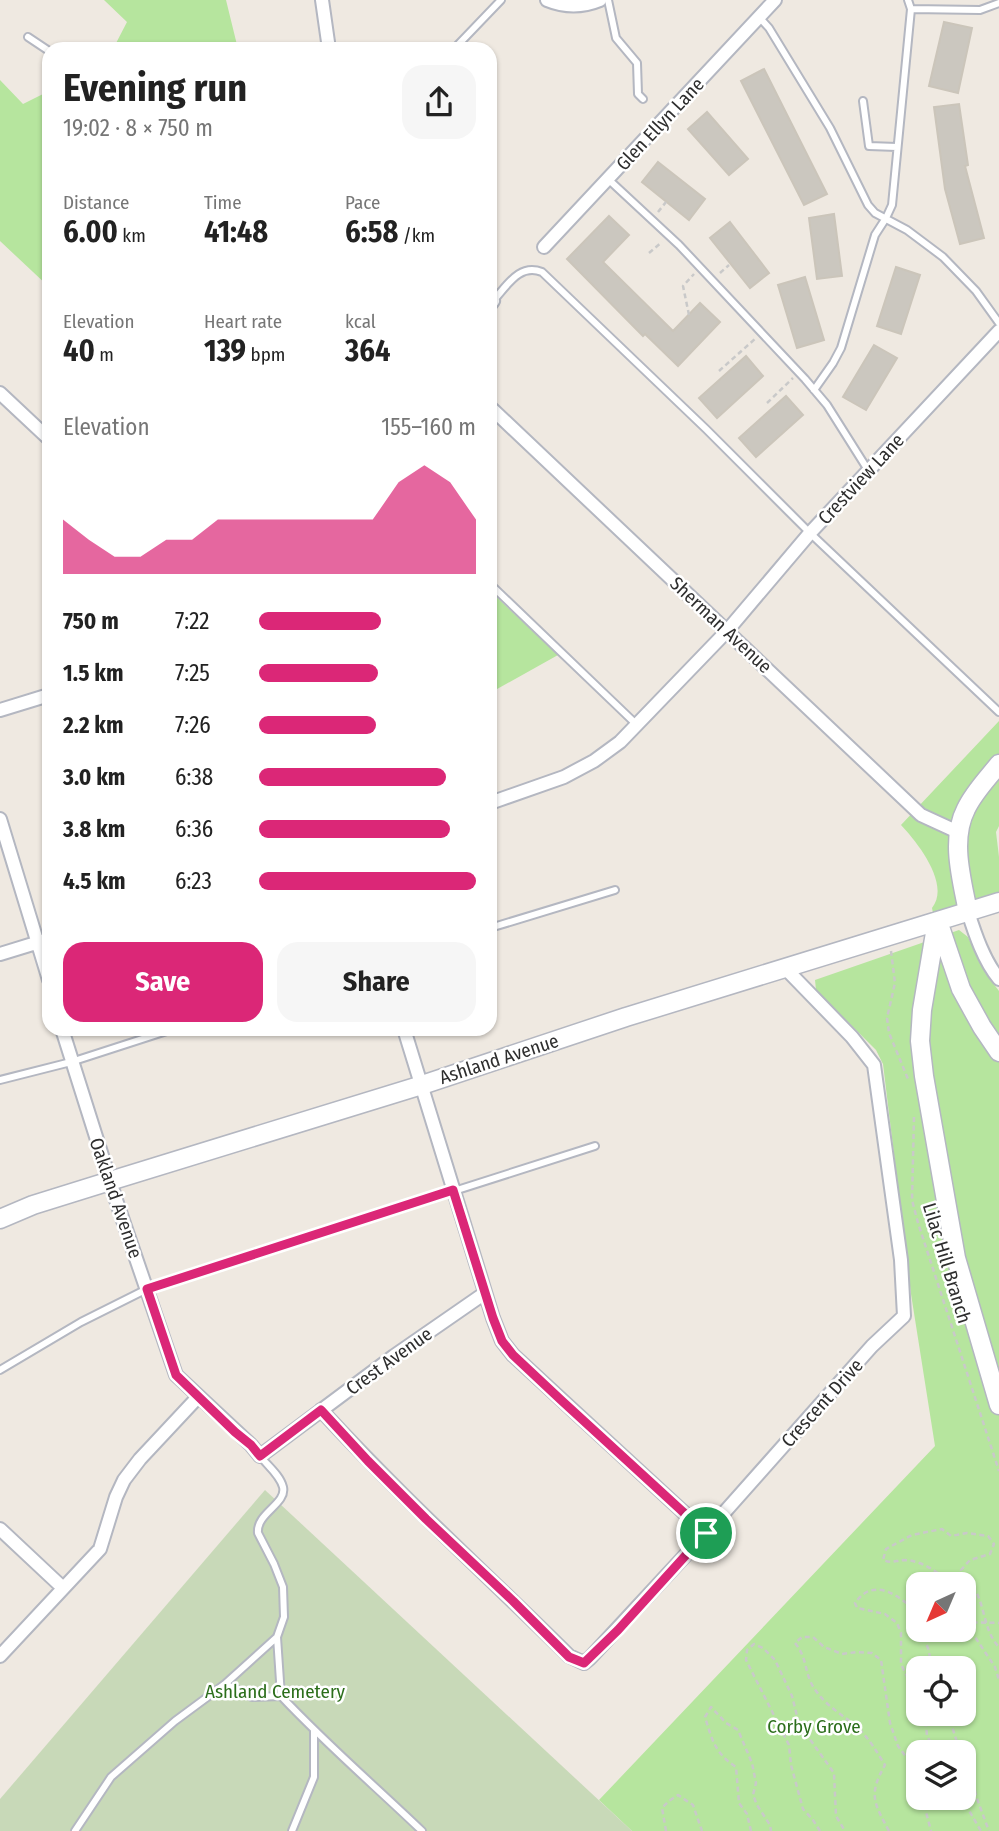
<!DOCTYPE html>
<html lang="en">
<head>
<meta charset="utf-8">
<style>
	body { margin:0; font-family:"Fira Sans Condensed",sans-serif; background:#f6f6f6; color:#222; height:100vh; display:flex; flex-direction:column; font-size:26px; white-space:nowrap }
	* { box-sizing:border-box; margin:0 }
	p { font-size:23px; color:#767676 }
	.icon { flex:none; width:38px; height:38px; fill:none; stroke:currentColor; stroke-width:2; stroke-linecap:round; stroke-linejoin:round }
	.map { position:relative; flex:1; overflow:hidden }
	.panel { position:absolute; left:42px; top:42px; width:455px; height:994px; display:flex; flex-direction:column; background:#fff; border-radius:21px; box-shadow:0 2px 5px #0004 }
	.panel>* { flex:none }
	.needle { width:46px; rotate:224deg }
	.controls { position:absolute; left:906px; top:1572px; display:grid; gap:14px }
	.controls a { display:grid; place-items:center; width:70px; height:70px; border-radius:14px; background:#fff; box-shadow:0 2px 5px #0004; font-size:35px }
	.pin { position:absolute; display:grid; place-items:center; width:60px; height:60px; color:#fff; margin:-30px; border:4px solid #fff; border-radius:50%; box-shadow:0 2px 7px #0007 }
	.round { display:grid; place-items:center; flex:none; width:74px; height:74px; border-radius:21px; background:#f6f6f6 }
	.overview { display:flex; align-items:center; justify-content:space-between; height:119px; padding:0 21px }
	h1 { font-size:38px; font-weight:700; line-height:52px }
	.metrics { display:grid; grid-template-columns:repeat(3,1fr); gap:10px; height:119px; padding:7px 21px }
	.metrics div { display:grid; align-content:center }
	.metrics b { font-size:30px; font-weight:700 }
	.metrics small { font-size:19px; font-weight:400 }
	.metrics p { font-size:19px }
	.chart { height:196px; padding:14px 21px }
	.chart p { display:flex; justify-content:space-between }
	.chart svg { width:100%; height:126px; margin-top:7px; fill:#db2777; opacity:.7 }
	.button { display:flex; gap:14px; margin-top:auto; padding:14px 21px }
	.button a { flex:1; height:80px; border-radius:21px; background:#db2777; color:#fff; font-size:28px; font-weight:700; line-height:80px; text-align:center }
	.button a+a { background:#f6f6f6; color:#222 }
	ul { padding:0 21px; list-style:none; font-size:23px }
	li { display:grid; grid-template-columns:112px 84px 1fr; align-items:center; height:52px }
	li i { height:18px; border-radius:9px; background:#db2777 }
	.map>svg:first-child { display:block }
</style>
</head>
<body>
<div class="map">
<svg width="999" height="1831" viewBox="0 0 999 1831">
	<rect width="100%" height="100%" fill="#efe9e1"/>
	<path fill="#b6e59e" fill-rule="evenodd" d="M104,0H226L238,49H113L127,22Z
		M0,80L23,104L49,91V287L0,241Z
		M490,591L558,655L490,693Z
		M999,721V826L996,832L999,857V894L933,913L932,908C951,884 917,842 901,825Z
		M959,930L968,937L986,974L999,991V1831H632L599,1800L935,1446L911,1294L883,1064L876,1050L816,990L815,980ZM919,1584H964V1629H919ZM919,1668H964V1713H919ZM919,1752H964V1797H919Z"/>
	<path fill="#c8d9b8" d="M265,1490L632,1831H0V1799Z"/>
	<path fill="#cbc7bf" stroke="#cbc5ba" stroke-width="2" d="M944,22L972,28L958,93L929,86Z
		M764,69L827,194L804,205L741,81Z
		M959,104L968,165L965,166L984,238L960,244L945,189L934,107Z
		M707,112L748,159L729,175L688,129Z
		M658,162L705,199L689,220L642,182Z
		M834,214L842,276L817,279L809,218Z
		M609,216L629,235L603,262L673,331L700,303L720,322L678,366L645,334L643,336L567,259Z
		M730,222L769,273L750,288L710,238Z
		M896,267L920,275L901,334L877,326Z
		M805,277L824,340L797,348L778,285Z
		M874,345L897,358L866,410L843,397Z
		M746,356L763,376L717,418L699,398Z
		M786,396L803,415L756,457L739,438Z"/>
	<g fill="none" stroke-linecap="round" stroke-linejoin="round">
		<defs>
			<path id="lane" d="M608,0L616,38L637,63L638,94L643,99
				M911,9L980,10L999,3
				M759,17L769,28L830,128L868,205L875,213L907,230L943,257L976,291L999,323
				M28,37L49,51
				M454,49L501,0
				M863,101L869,146L897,147
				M608,179L679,245L805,379L827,405L868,470
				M493,301C507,286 519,263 542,272L706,429L810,533L999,712
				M814,390L833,363L841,348L875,235L886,218L892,205L911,9L908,0
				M490,584L636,724
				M490,928L615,890
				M0,1080L71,1062L173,1029
				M0,1370L81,1322L147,1289L595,1146
				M260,1456C267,1465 280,1475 283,1487C287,1504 256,1513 258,1533L274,1564L283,1587L284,1617L277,1637L281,1696
				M225,1684L277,1637
				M75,1831L111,1777L175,1721L225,1684L252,1697L281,1696C325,1743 375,1786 422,1831
				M292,1831L314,1777V1731"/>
			<path id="street" d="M322,0L329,49
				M547,0C564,7 583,7 600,0
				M544,247L775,0
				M490,297L493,301L490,305
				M0,393L49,439
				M490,407L921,815L958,832
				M0,710L49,695
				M490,803L564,777L594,761L620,742L727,631L810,533L999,331
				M0,819L49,980
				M968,912C975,934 984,961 999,979
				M0,954L49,939
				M62,1029L116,1200L176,1375L251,1445L260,1456L394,1356L485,1293
				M404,1029L493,1318L502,1341L513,1355L706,1533
				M321,1410C400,1496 486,1574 569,1656L584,1663L590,1658L706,1533L872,1346L904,1316L901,1260L874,1065L852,1037L785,968
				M0,1529L63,1588
				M0,1656L100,1549L116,1497L124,1480L140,1459L198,1397"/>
			<path id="secondary" d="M968,912C962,880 950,840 966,809C974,792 988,778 999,764
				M937,921L922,1010L920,1041L924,1076L956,1258L999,1405
				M939,924L961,989L982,1027L999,1052
				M0,1219L33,1205L110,1181L422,1085L626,1017L999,902"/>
		</defs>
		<use href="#lane" stroke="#b4b7c1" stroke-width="10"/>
		<use href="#street" stroke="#b4b7c1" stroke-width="16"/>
		<use href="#secondary" stroke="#b4b7c1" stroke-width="21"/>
		<path stroke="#c9c9c9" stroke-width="2.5" stroke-dasharray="5 3.5" stroke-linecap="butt" d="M658,212L666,202
			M649,253L662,242
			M720,273L729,265
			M689,315L683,286L694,274
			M719,371L756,338
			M767,403L793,378
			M891,951L895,983L887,1018L889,1033L908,1079
			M914,1117L912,1200L918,1223L999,1471
			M951,1584C938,1572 923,1561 905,1560C896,1560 892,1564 883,1560L886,1549L912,1535L942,1529L951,1536L967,1533L988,1536L994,1544L990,1554L970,1560L961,1570L963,1578C987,1592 980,1628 999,1647
			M964,1606L971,1631L995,1667L999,1680
			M919,1615C902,1597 874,1575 855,1603L857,1608L885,1614L897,1623L901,1633V1664L919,1701
			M964,1622L999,1623
			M921,1629L929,1651L931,1668
			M925,1713L927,1736L936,1752
			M946,1713L951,1723L960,1752
			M964,1759L971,1769L976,1796L989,1831
			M922,1797L931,1831
			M961,1797L981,1831
			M666,1831L662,1808L669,1801L678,1795L693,1805L702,1831
			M751,1831L747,1814L739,1803L736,1767C715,1753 712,1740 705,1717L711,1707L726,1723L738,1730L752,1763L756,1783L753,1795L757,1805L770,1825L771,1831
			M820,1831L813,1820L803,1809L791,1765L789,1745L746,1660L747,1650L754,1644L763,1648L775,1660L792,1696L799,1724L834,1773L836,1816L845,1831
			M889,1831C874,1803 868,1795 885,1765C877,1752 870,1740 859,1729C843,1714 827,1708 814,1688C804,1673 808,1659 795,1643L802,1637H813L824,1647L842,1654L857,1652L872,1653L881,1660L890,1723L898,1746L913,1766L919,1786"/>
		<use href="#lane" stroke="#fff" stroke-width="6"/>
		<use href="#street" stroke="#fff" stroke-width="12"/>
		<use href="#secondary" stroke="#fff" stroke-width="18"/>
	</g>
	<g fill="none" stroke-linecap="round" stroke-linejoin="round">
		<defs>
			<path id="route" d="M453,1190L493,1318L502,1341L513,1355L561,1400L706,1533L618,1630L584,1663L569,1657L513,1601L426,1519L368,1461L321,1410L260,1456L251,1445L235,1432L176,1375L147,1289Z"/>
		</defs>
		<use href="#route" stroke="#fff" stroke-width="14"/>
		<use href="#route" stroke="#db2777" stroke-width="9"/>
	</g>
	<g text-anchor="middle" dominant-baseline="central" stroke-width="5" stroke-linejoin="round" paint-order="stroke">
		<g font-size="19" fill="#2e2e2e" stroke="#fff">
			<text transform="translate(660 124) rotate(-47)">Glen Ellyn Lane</text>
			<text transform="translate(861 479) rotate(-47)">Crestview Lane</text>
			<text transform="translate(721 625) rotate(43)">Sherman Avenue</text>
			<text transform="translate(499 1059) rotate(-18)">Ashland Avenue</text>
			<text transform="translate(116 1198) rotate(71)">Oakland Avenue</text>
			<text transform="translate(947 1263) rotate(73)">Lilac Hill Branch</text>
			<text transform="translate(389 1361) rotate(-36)">Crest Avenue</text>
			<text transform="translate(822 1403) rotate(-48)">Crescent Drive</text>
		</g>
		<g font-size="19" fill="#2c6e1b" stroke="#fff">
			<text x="275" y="1691">Ashland Cemetery</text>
			<text x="814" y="1726">Corby Grove</text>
		</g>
	</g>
</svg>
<div class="controls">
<a><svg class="needle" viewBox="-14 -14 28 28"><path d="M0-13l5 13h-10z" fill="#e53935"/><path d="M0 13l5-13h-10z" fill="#767676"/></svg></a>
<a><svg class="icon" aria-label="locate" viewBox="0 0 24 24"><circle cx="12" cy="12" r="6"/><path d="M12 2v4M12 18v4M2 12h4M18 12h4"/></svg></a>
<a><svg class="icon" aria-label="layers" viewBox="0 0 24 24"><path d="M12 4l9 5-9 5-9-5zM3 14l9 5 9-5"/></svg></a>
</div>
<div class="pin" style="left:706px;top:1533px;background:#1e9e55"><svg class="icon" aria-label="arrive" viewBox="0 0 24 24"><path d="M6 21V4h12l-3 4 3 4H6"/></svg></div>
<section class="panel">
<div class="overview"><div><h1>Evening run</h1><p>19:02 · 8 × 750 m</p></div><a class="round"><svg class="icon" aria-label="share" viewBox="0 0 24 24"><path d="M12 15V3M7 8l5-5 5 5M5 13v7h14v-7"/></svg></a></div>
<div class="metrics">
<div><p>Distance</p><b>6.00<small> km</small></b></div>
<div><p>Time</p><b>41:48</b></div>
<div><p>Pace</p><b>6:58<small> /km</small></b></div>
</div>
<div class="metrics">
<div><p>Elevation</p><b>40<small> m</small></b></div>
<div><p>Heart rate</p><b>139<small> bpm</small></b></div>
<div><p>kcal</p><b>364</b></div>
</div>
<div class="chart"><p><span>Elevation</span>155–160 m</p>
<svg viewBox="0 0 160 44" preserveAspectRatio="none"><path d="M0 44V25L10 32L20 38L30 38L40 32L50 32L60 25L70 25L80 25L90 25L100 25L110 25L120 25L130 12L140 6L150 12L160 25V44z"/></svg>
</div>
<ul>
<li><b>750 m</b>7:22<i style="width:56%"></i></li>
<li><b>1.5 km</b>7:25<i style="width:55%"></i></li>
<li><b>2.2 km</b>7:26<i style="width:54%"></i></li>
<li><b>3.0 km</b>6:38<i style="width:86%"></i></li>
<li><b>3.8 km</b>6:36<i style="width:88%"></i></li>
<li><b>4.5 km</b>6:23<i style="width:100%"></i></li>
</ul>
<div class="button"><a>Save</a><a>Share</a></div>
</section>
</div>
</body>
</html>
